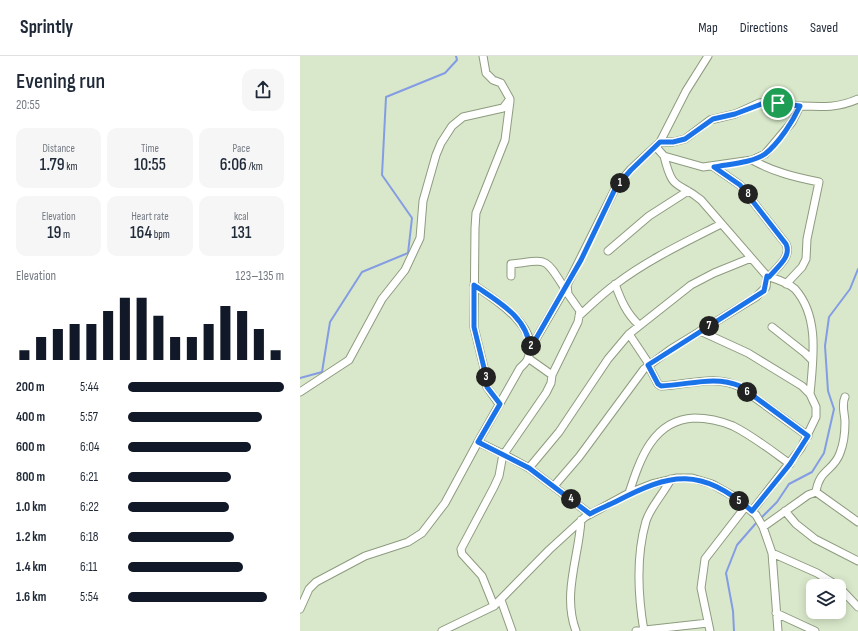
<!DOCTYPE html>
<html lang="en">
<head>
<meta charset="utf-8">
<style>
	body { margin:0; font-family:"Sofia Sans Condensed",sans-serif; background:#f6f6f7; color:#1f2937; height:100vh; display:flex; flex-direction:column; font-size:15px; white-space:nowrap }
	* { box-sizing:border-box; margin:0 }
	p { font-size:13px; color:#747a83 }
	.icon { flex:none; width:22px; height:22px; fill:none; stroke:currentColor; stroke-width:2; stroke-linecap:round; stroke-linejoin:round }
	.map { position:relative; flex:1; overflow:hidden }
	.details { display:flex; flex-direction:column; background:#fff; width:300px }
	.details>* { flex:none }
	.fabs { position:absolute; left:506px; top:523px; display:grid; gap:8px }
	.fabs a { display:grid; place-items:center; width:40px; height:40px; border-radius:8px; background:#fff; box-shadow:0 2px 10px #0003; font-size:20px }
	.pin { position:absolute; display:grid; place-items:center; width:34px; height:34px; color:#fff; margin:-17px; border:2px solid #fff; border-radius:50%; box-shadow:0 1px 4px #0007 }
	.km { position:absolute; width:20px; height:20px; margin:-10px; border-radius:50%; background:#222; color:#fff; font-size:11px; line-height:20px; text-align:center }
	.round { display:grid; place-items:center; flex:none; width:42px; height:42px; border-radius:12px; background:#f6f6f7 }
	.head { display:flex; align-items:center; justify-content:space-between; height:68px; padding:0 16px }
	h1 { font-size:22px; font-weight:600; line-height:30px }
	.metrics { display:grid; grid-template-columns:repeat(3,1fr); gap:6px; height:68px; padding:4px 16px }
	.metrics div { display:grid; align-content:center; border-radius:10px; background:#f6f6f7; text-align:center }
	.metrics b { font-size:17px; font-weight:600 }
	.metrics small { font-size:11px; font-weight:400 }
	.metrics p { font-size:11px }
	.chart { height:112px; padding:8px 16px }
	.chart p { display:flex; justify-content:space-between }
	.chart svg { width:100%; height:72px; margin-top:4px; stroke:#111827; stroke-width:6 }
	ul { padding:0 16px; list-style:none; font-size:13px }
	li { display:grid; grid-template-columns:64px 48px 1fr; align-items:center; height:30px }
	li i { height:10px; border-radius:5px; background:#111827 }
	header { display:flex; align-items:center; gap:24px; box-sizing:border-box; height:56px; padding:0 20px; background:#fff; border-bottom:1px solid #e0e1e3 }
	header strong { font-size:19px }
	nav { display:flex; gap:22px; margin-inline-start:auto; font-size:14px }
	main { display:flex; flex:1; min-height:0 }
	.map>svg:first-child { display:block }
</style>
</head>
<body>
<header>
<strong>Sprintly</strong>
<nav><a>Map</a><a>Directions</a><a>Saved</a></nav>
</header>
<main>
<section class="details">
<div class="head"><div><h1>Evening run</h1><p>20:55</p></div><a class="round"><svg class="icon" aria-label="share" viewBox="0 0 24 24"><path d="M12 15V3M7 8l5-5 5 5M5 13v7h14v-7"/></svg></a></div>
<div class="metrics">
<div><p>Distance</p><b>1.79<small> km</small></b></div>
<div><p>Time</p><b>10:55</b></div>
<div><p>Pace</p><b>6:06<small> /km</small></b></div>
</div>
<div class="metrics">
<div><p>Elevation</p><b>19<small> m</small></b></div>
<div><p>Heart rate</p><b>164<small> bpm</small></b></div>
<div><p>kcal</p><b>131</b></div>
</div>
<div class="chart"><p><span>Elevation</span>123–135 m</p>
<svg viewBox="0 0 160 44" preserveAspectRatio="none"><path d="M5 44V38M15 44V30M25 44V25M35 44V22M45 44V22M55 44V14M65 44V6M75 44V6M85 44V17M95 44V30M105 44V30M115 44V22M125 44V11M135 44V14M145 44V25M155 44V38"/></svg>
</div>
<ul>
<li><b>200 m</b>5:44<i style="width:100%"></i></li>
<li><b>400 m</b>5:57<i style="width:86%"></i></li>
<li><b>600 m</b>6:04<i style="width:79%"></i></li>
<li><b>800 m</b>6:21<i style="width:66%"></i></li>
<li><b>1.0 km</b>6:22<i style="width:65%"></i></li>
<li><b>1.2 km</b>6:18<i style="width:68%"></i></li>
<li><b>1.4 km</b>6:11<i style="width:74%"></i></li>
<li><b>1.6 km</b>5:54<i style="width:89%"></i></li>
</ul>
</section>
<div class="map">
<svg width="558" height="575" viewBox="0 0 558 575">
	<rect width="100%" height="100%" fill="#d9e8ca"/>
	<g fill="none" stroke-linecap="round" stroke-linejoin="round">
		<path stroke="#839ce4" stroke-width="2" d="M0,322L22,316L30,266L62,216L108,197L112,162L82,119L86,41L145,17L157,4L156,0
			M460,463L477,446L489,428L512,416L524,397L534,353L528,335L525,290L529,261L550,233L558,213
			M434,575L433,555L426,517L437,489L457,466"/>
		<defs>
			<path id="minor" d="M360,86H373L385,83L410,64L435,58L459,47L467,46L500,50
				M356,91L364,100L403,111L452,104L465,98L471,91L492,66L500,50C522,51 538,52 558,43
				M452,104C474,116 494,121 519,126L507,183L506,203L502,211L486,228
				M414,111L440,129L486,188C492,201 477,211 469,221
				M308,195L349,160L388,135
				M211,220V208C249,204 244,200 265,233
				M467,220C476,223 489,227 495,233C520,261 513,304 510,338
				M315,228C321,244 326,257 339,269
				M174,229C193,242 242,272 228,302C227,306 223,309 220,312L178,386
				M279,260C291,249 303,237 316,228C349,203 386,186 421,168
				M472,271L505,297L512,304
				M400,275L448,297L502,330L510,338L516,351V361L501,392L452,455
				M329,278L349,308
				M230,293L267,230
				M228,302L252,319
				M348,309L358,328L361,330C389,329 414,318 440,331L508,380
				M0,336L49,304L82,243L105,214L120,182L123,145L136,99L141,87L152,70L163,61L203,52L210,43L201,27L193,24L186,17L183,0
				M199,348L187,331L186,320L174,271L175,172L176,157L205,84L210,45
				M229,412L259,376L308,303L329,278L391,229L414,217L451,202
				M254,430L279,401L344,313L371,293L456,241L466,231L467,220L401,144C377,124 373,137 364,100
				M516,436C519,413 534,415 540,397C544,387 545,376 545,366C545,358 541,349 545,341
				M329,437C340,403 353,364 394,362C408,362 421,365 433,370C453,380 472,395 490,408
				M485,455L496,468L515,483L558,505
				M463,471L508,439L516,436L558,466
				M472,497L517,517L538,530
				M539,531L558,551
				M201,544L212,575
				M194,550L182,520L162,498L161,493L194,431L199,420L203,398L229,412L290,458
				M0,553L9,533L16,526L65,500L108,486L122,477L145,447L178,386L203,398L206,395L246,337L251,327L252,319L278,266L280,255L268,238L267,229L316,131L331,113L360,86L386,35L408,0
				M476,557L515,575
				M142,575L194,550L249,494L285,461L329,437L352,428L377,422H392L412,428L433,440L456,459L463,471L472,497L478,575
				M276,575C262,538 279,501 281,464
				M336,575L408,567
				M344,575C338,540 336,500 346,465C351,450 364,437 371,423
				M410,575L401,532L405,503L446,450"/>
		</defs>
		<use href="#minor" stroke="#8e9b7f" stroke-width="9"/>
		<use href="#minor" stroke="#fff" stroke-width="7"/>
	</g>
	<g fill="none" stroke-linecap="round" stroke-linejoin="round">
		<defs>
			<path id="route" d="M467,46L500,50C493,65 479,87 465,98C452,107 429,108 414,111L440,129L486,188C492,201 477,211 469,221L467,220L464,235L348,309L358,328L361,330C389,329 414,319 440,330L508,380L490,408L452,455C400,411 372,416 315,446C307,450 298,453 290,458L229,412L178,386L200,348L187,331L186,320L174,271V229C197,245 228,261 230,293L281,204L316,131L331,114L360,86H373L385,83L413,63L435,58Z"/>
		</defs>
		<use href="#route" stroke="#fff" stroke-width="8"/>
		<use href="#route" stroke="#1a73e8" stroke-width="5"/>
	</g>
</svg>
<div class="fabs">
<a><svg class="icon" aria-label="layers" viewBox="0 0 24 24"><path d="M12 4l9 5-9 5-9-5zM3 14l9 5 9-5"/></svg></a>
</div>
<div class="pin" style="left:478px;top:47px;background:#1e9e55"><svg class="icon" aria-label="arrive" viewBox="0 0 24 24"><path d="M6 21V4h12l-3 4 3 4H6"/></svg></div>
<b class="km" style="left:320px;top:127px">1</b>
<b class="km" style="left:231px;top:290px">2</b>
<b class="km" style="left:186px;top:321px">3</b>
<b class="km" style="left:271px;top:443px">4</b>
<b class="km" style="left:439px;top:445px">5</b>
<b class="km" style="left:447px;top:336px">6</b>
<b class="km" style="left:409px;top:270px">7</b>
<b class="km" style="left:448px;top:138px">8</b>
</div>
</main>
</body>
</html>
